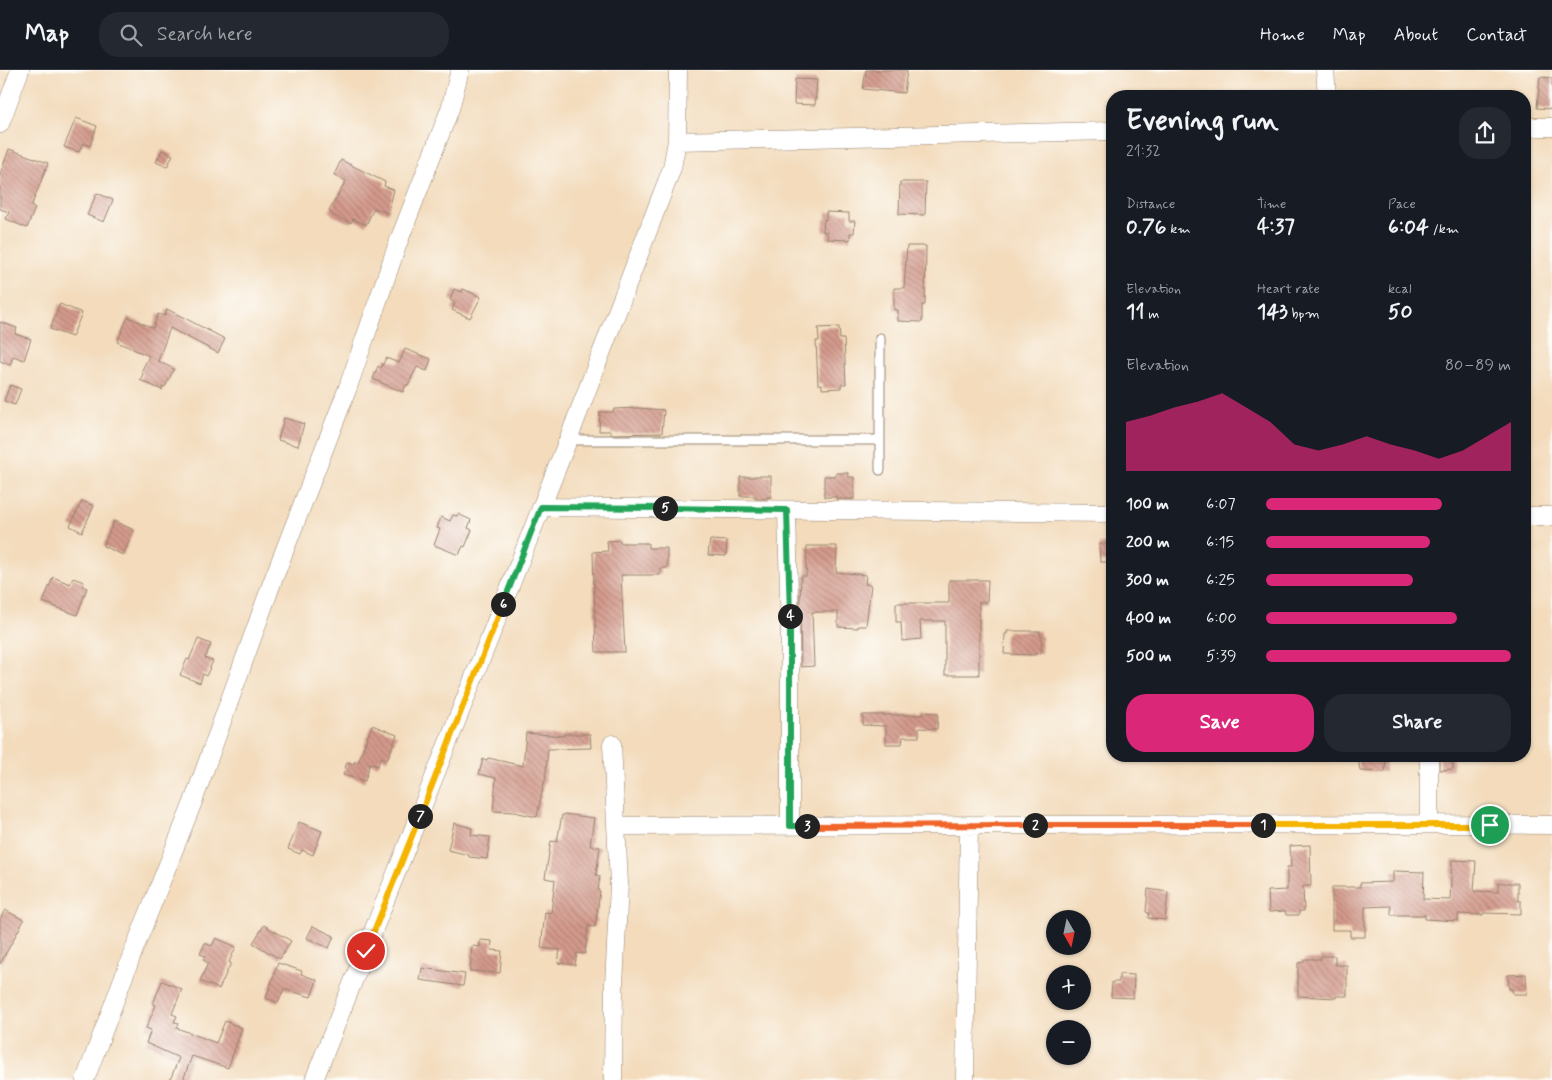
<!DOCTYPE html>
<html lang="en">
<head>
<meta charset="utf-8">
<style>
	body { margin:0; font-family:Mynerve,sans-serif; background:#242831; color:#f1f3f6; height:100vh; display:flex; flex-direction:column; font-size:19px; white-space:nowrap }
	* { box-sizing:border-box; margin:0 }
	p { font-size:16px; color:#9ea1a6 }
	.icon { flex:none; width:28px; height:28px; fill:none; stroke:currentColor; stroke-width:2; stroke-linecap:round; stroke-linejoin:round }
	.map { position:relative; flex:1; overflow:hidden }
	.sheet { position:absolute; left:1106px; top:20px; width:425px; height:672px; display:flex; flex-direction:column; background:#171b24; border-radius:20px; box-shadow:0 1px 4px #0004 }
	.sheet>* { flex:none }
	.needle { width:32px; rotate:171deg }
	.fabs { position:absolute; left:1046px; top:840px; display:grid; gap:10px }
	.fabs a { display:grid; place-items:center; width:45px; height:45px; border-radius:50%; background:#171b24; box-shadow:0 1px 4px #0004; font-size:25px }
	.pin { position:absolute; display:grid; place-items:center; width:42px; height:42px; color:#fff; margin:-21px; border:2px solid #fff; border-radius:50%; box-shadow:0 1px 5px #0007 }
	.km { position:absolute; width:25px; height:25px; margin:-12px; border-radius:50%; background:#222; color:#fff; font-size:14px; line-height:25px; text-align:center }
	.round { display:grid; place-items:center; flex:none; width:52px; height:52px; border-radius:20px; background:#242831 }
	.overview { display:flex; align-items:center; justify-content:space-between; height:85px; padding:0 20px }
	h1 { font-size:28px; font-weight:800; line-height:38px }
	.figures { display:grid; grid-template-columns:repeat(3,1fr); gap:8px; height:85px; padding:5px 20px }
	.figures div { display:grid; align-content:center }
	.figures b { font-size:21px; font-weight:800 }
	.figures small { font-size:14px; font-weight:400 }
	.figures p { font-size:14px }
	.chart { height:140px; padding:10px 20px }
	.chart p { display:flex; justify-content:space-between }
	.chart svg { width:100%; height:90px; margin-top:5px; fill:#db2777; opacity:.7 }
	.action { display:flex; gap:10px; margin-top:auto; padding:10px 20px }
	.action a { flex:1; height:58px; border-radius:20px; background:#db2777; color:#fff; font-size:20px; font-weight:800; line-height:58px; text-align:center }
	.action a+a { background:#242831; color:#f1f3f6 }
	ul { padding:0 20px; list-style:none; font-size:16px }
	li { display:grid; grid-template-columns:80px 60px 1fr; align-items:center; height:38px }
	li i { height:12px; border-radius:6px; background:#db2777 }
	header { display:flex; align-items:center; gap:30px; box-sizing:border-box; height:70px; padding:0 25px; background:#171b24; border-bottom:1px solid #363941 }
	header strong { font-size:24px }
	nav { display:flex; gap:28px; margin-inline-start:auto; font-size:18px }
	.search { width:350px; height:45px; background:#242831; display:flex; align-items:center; gap:12px; box-sizing:border-box; padding:0 18px; border-radius:20px; color:#9ea1a6; font-size:19px }
	.map>svg:first-child { display:block }
</style>
</head>
<body>
<header>
<strong>Map</strong>
<div class="search"><svg class="icon" aria-label="search" viewBox="0 0 24 24"><circle cx="10" cy="10" r="6"/><path d="M15 15l6 6"/></svg>Search here</div>
<nav><a>Home</a><a>Map</a><a>About</a><a>Contact</a></nav>
</header>
<div class="map">
<svg width="1552" height="1010" viewBox="0 0 1552 1010">
	<defs>
		<pattern id="building-back-hatch" width="6" height="6" patternUnits="userSpaceOnUse" patternTransform="scale(1.25)"><rect width="6" height="6" fill="#d49a8c"/><path d="M-1 5l2 2M0 0l6 6M5-1l2 2" fill="none" stroke="#ad7e72"/></pattern>
	</defs>
	<rect width="100%" height="100%" fill="#fdfcf7"/>
	<filter id="ink" filterUnits="userSpaceOnUse"><feTurbulence type="fractalNoise" baseFrequency=".02" numOctaves="2"/><feDisplacementMap in="SourceGraphic" scale="10" xChannelSelector="R" yChannelSelector="G"/><feConvolveMatrix kernelMatrix="1 2 1 2 8 2 1 2 1" color-interpolation-filters="sRGB"/></filter>
	<filter id="wash" filterUnits="userSpaceOnUse"><feTurbulence type="fractalNoise" baseFrequency=".0096" numOctaves="4" result="noise"/><feDisplacementMap in="SourceGraphic" scale="20" xChannelSelector="R" yChannelSelector="G"/><feGaussianBlur stdDeviation="1.12" result="paint"/><feColorMatrix in="noise" values="0 0 0 0 0 0 0 0 0 0 0 0 0 0 0 0 0 1.4 0 .05"/><feComposite in="paint" operator="in"/></filter>
	<g filter="url(#wash)">
		<rect width="100%" height="100%" fill="#f3dbbc"/>
		<g id="blocks">
			<path fill="url(#building-back-hatch)" d="M866,0H907L904,23L863,19Z
				M1540,7L1552,8V39L1537,38Z
				M795,9L817,10L815,35L794,34Z
				M76,48L97,56L90,76L83,73L79,82L64,77Z
				M9,79L48,93L31,137L35,138L27,158L6,149L9,142L0,139V104Z
				M162,80L173,85L167,97L156,92Z
				M341,90L385,112L384,116L394,120L388,143L374,138L366,155L353,149L351,153L334,146L329,141L346,111L334,105Z
				M900,112H926L925,145L899,144Z
				M97,123L113,130L104,152L87,145Z
				M826,142L849,143V151H855L854,163H850V170L827,169V162H823L824,149L826,150Z
				M907,176H926L925,235H922V252L898,251V240H894V218H904Z
				M454,219L462,222L463,219L481,227L470,248L452,240L455,233L450,230Z
				M60,234L82,243L72,267L50,259Z
				M167,239L225,269L218,283L170,258L158,291L174,299L165,317L163,316L162,320L140,310L143,304L141,302L149,286L117,272L128,247L153,258L158,244L165,246Z
				M0,252L17,258L15,264L31,269L24,290L13,286L10,295L0,291Z
				M839,257L840,269H844L846,314H841V318L822,319V314H818L816,271H819L818,258Z
				M405,279L431,289L427,301L417,297L408,315H406L403,322L373,309L378,296L381,298L386,288L399,293Z
				M10,315L21,319L15,335L4,331Z
				M638,338L664,340L662,363L611,364V361H599L600,342H613L614,339Z
				M284,348L304,354L298,376L278,370Z
				M836,403H848V407H854V429H836L837,427H824V406H836Z
				M755,406H771V427H767V429H755V426H740V407H755Z
				M82,431L94,436L82,462L70,456Z
				M458,444L471,450L468,458L472,460L465,477L463,476L459,485L434,475L440,459L437,458L441,447L450,451L453,445L457,446Z
				M114,451L134,460L123,485L103,476Z
				M620,470V473H648V478H667V498H660V505H621L625,582H596L593,482L608,481L607,471Z
				M710,470L727,471L726,486L708,485Z
				M1099,474H1112V492H1100Z
				M807,476H837L836,502L866,505L865,514L871,515L866,556H858V558L838,557V542H812L814,596L801,597L800,531L801,506H806Z
				M53,507L70,514L73,508L84,512L82,516L87,518L77,545L43,532Z
				M949,510H988L987,532H979V605H945V551H920L921,569L902,571L901,552H896V533H949Z
				M1007,561H1040V566H1042L1041,583H1035V585L1004,584L1005,564H1007Z
				M198,569L211,574L205,588L213,591L206,606L203,604L200,613L180,605L187,589L189,590Z
				M923,642L938,643L937,659L919,658V667H903L902,674H886V656L863,655V645H923Z
				M372,655L397,665L387,690L381,687L378,696L370,693L365,711L343,705L347,692L354,694L355,691L358,692Z
				M526,663L564,666V664H590L591,678L548,679L545,712H544L537,747L514,742L493,741L496,708L479,704L483,689L487,690L488,688L523,696Z
				M1358,686H1386L1385,702L1360,701Z
				M1440,686H1453V699L1440,700Z
				M564,744L594,748L590,776L600,777L596,805L600,806L598,821H600L595,857L588,856L585,884L577,883L575,895L558,893L560,880L541,878L545,842L551,843L555,810L545,808L551,771L557,772L562,745H564Z
				M299,752L322,761L313,785L302,780L300,784L288,779Z
				M454,753L472,758L471,765L490,767L487,789L469,787V785L448,780Z
				M1310,775L1311,816H1303L1304,841H1299V845H1286L1285,841L1269,842L1268,821L1287,820V797H1291L1290,776Z
				M1452,790L1476,791L1474,821L1498,822V813H1518V831H1521V844L1483,843V845L1458,844V851L1425,849V845H1391V836L1365,837V867H1350V860H1332V817H1360V813L1393,812V801L1424,802L1423,829L1450,830Z
				M1148,819L1168,822L1165,850L1148,848L1149,843L1146,842Z
				M5,840L24,850L0,894V849Z
				M264,855L291,871L280,889L253,873Z
				M313,856L334,866L329,878L307,868Z
				M216,868L236,877L229,892L231,893L219,919L200,911L208,893L203,890L205,886L200,884L205,873L212,876Z
				M480,870L492,871L491,880L502,881L500,903L470,901L472,876L480,877Z
				M1321,886H1335V895H1347V926H1336V928L1298,926V893L1304,892V889H1321Z
				M278,893L302,901L301,904L317,910L311,927L284,919L278,933L266,928Z
				M422,898L465,904L463,916L420,910Z
				M1119,904L1134,905L1133,928L1111,927L1112,912H1119Z
				M1526,904L1527,924H1513L1512,919H1509L1508,905Z
				M162,911L182,919L172,944L177,946L174,952L179,953L177,958L216,973L225,951L242,958L228,998L192,986L183,1010H170L179,988L146,973L151,960L146,958L156,935L153,934Z"/>
		</g>
	</g>
	<g filter="url(#ink)">
		<use href="#blocks" fill-opacity="0" stroke="#97826d" stroke-width="1"/>
		<g fill="none" stroke-linecap="round" stroke-linejoin="round">
			<defs>
				<path id="service" d="M880,268V400
					M568,370H880"/>
				<path id="minor" d="M1325,0L1327,26
					M0,54L20,0
					M1525,57H1552
					M677,71L1112,61
					M541,437L1112,443
					M787,440L790,567V756
					M1525,446H1552
					M612,674L619,814L614,915L613,1010
					M1429,754V686
					M616,756L1429,754L1552,755
					M85,1010L133,882L193,732L273,510L347,320L398,173L450,39L460,0
					M314,1010L568,370L672,98L677,71L678,0
					M965,1010L969,755"/>
			</defs>
			<use href="#service" stroke="#97826d" stroke-width="11"/>
			<use href="#minor" stroke="#97826d" stroke-width="19"/>
			<use href="#service" stroke="#fff" stroke-width="9"/>
			<use href="#minor" stroke="#fff" stroke-width="18"/>
		</g>
	</g>
	<g fill="none" stroke-linecap="round" stroke-linejoin="round" filter="url(#ink)">
		<defs>
			<path id="split-1" d="M1263,755H1490"/>
			<path id="split-2" d="M1035,755H1263"/>
			<path id="split-3" d="M807,756L1035,755"/>
			<path id="split-4" d="M790,546V756H807"/>
			<path id="split-5" d="M665,438L787,440L790,546"/>
			<path id="split-6" d="M503,534L541,437L665,438"/>
			<path id="split-7" d="M420,746L503,534"/>
			<path id="split-8" d="M366,881L420,746"/>
		</defs>
		<use href="#split-1" stroke="#fff" stroke-width="10"/>
		<use href="#split-2" stroke="#fff" stroke-width="10"/>
		<use href="#split-3" stroke="#fff" stroke-width="10"/>
		<use href="#split-4" stroke="#fff" stroke-width="10"/>
		<use href="#split-5" stroke="#fff" stroke-width="10"/>
		<use href="#split-6" stroke="#fff" stroke-width="10"/>
		<use href="#split-7" stroke="#fff" stroke-width="10"/>
		<use href="#split-8" stroke="#fff" stroke-width="10"/>
		<use href="#split-1" stroke="#f5b400" stroke-width="6"/>
		<use href="#split-2" stroke="#f0652b" stroke-width="6"/>
		<use href="#split-3" stroke="#f0652b" stroke-width="6"/>
		<use href="#split-4" stroke="#22a559" stroke-width="6"/>
		<use href="#split-5" stroke="#22a559" stroke-width="6"/>
		<use href="#split-6" stroke="#22a559" stroke-width="6"/>
		<use href="#split-7" stroke="#f5b400" stroke-width="6"/>
		<use href="#split-8" stroke="#f5b400" stroke-width="6"/>
	</g>
</svg>
<div class="fabs">
<a><svg class="needle" viewBox="-14 -14 28 28"><path d="M0-13l5 13h-10z" fill="#e53935"/><path d="M0 13l5-13h-10z" fill="#9ea1a6"/></svg></a>
<a>+</a>
<a>−</a>
</div>
<div class="pin" style="left:1490px;top:755px;background:#1e9e55"><svg class="icon" aria-label="arrive" viewBox="0 0 24 24"><path d="M6 21V4h12l-3 4 3 4H6"/></svg></div>
<div class="pin" style="left:366px;top:881px;background:#d93025"><svg class="icon" aria-label="check" viewBox="0 0 24 24"><path d="M5 12l5 5 9-10"/></svg></div>
<b class="km" style="left:1263px;top:755px">1</b>
<b class="km" style="left:1035px;top:755px">2</b>
<b class="km" style="left:807px;top:756px">3</b>
<b class="km" style="left:790px;top:546px">4</b>
<b class="km" style="left:665px;top:438px">5</b>
<b class="km" style="left:503px;top:534px">6</b>
<b class="km" style="left:420px;top:746px">7</b>
<section class="sheet">
<div class="overview"><div><h1>Evening run</h1><p>21:32</p></div><a class="round"><svg class="icon" aria-label="share" viewBox="0 0 24 24"><path d="M12 15V3M7 8l5-5 5 5M5 13v7h14v-7"/></svg></a></div>
<div class="figures">
<div><p>Distance</p><b>0.76<small> km</small></b></div>
<div><p>Time</p><b>4:37</b></div>
<div><p>Pace</p><b>6:04<small> /km</small></b></div>
</div>
<div class="figures">
<div><p>Elevation</p><b>11<small> m</small></b></div>
<div><p>Heart rate</p><b>143<small> bpm</small></b></div>
<div><p>kcal</p><b>50</b></div>
</div>
<div class="chart"><p><span>Elevation</span>80–89 m</p>
<svg viewBox="0 0 160 44" preserveAspectRatio="none"><path d="M0 44V20L10 17L20 13L30 10L40 6L50 13L60 20L70 31L80 34L90 31L100 27L110 31L120 34L130 38L140 34L150 27L160 20V44z"/></svg>
</div>
<ul>
<li><b>100 m</b>6:07<i style="width:72%"></i></li>
<li><b>200 m</b>6:15<i style="width:67%"></i></li>
<li><b>300 m</b>6:25<i style="width:60%"></i></li>
<li><b>400 m</b>6:00<i style="width:78%"></i></li>
<li><b>500 m</b>5:39<i style="width:100%"></i></li>
</ul>
<div class="action"><a>Save</a><a>Share</a></div>
</section>
</div>
</body>
</html>
